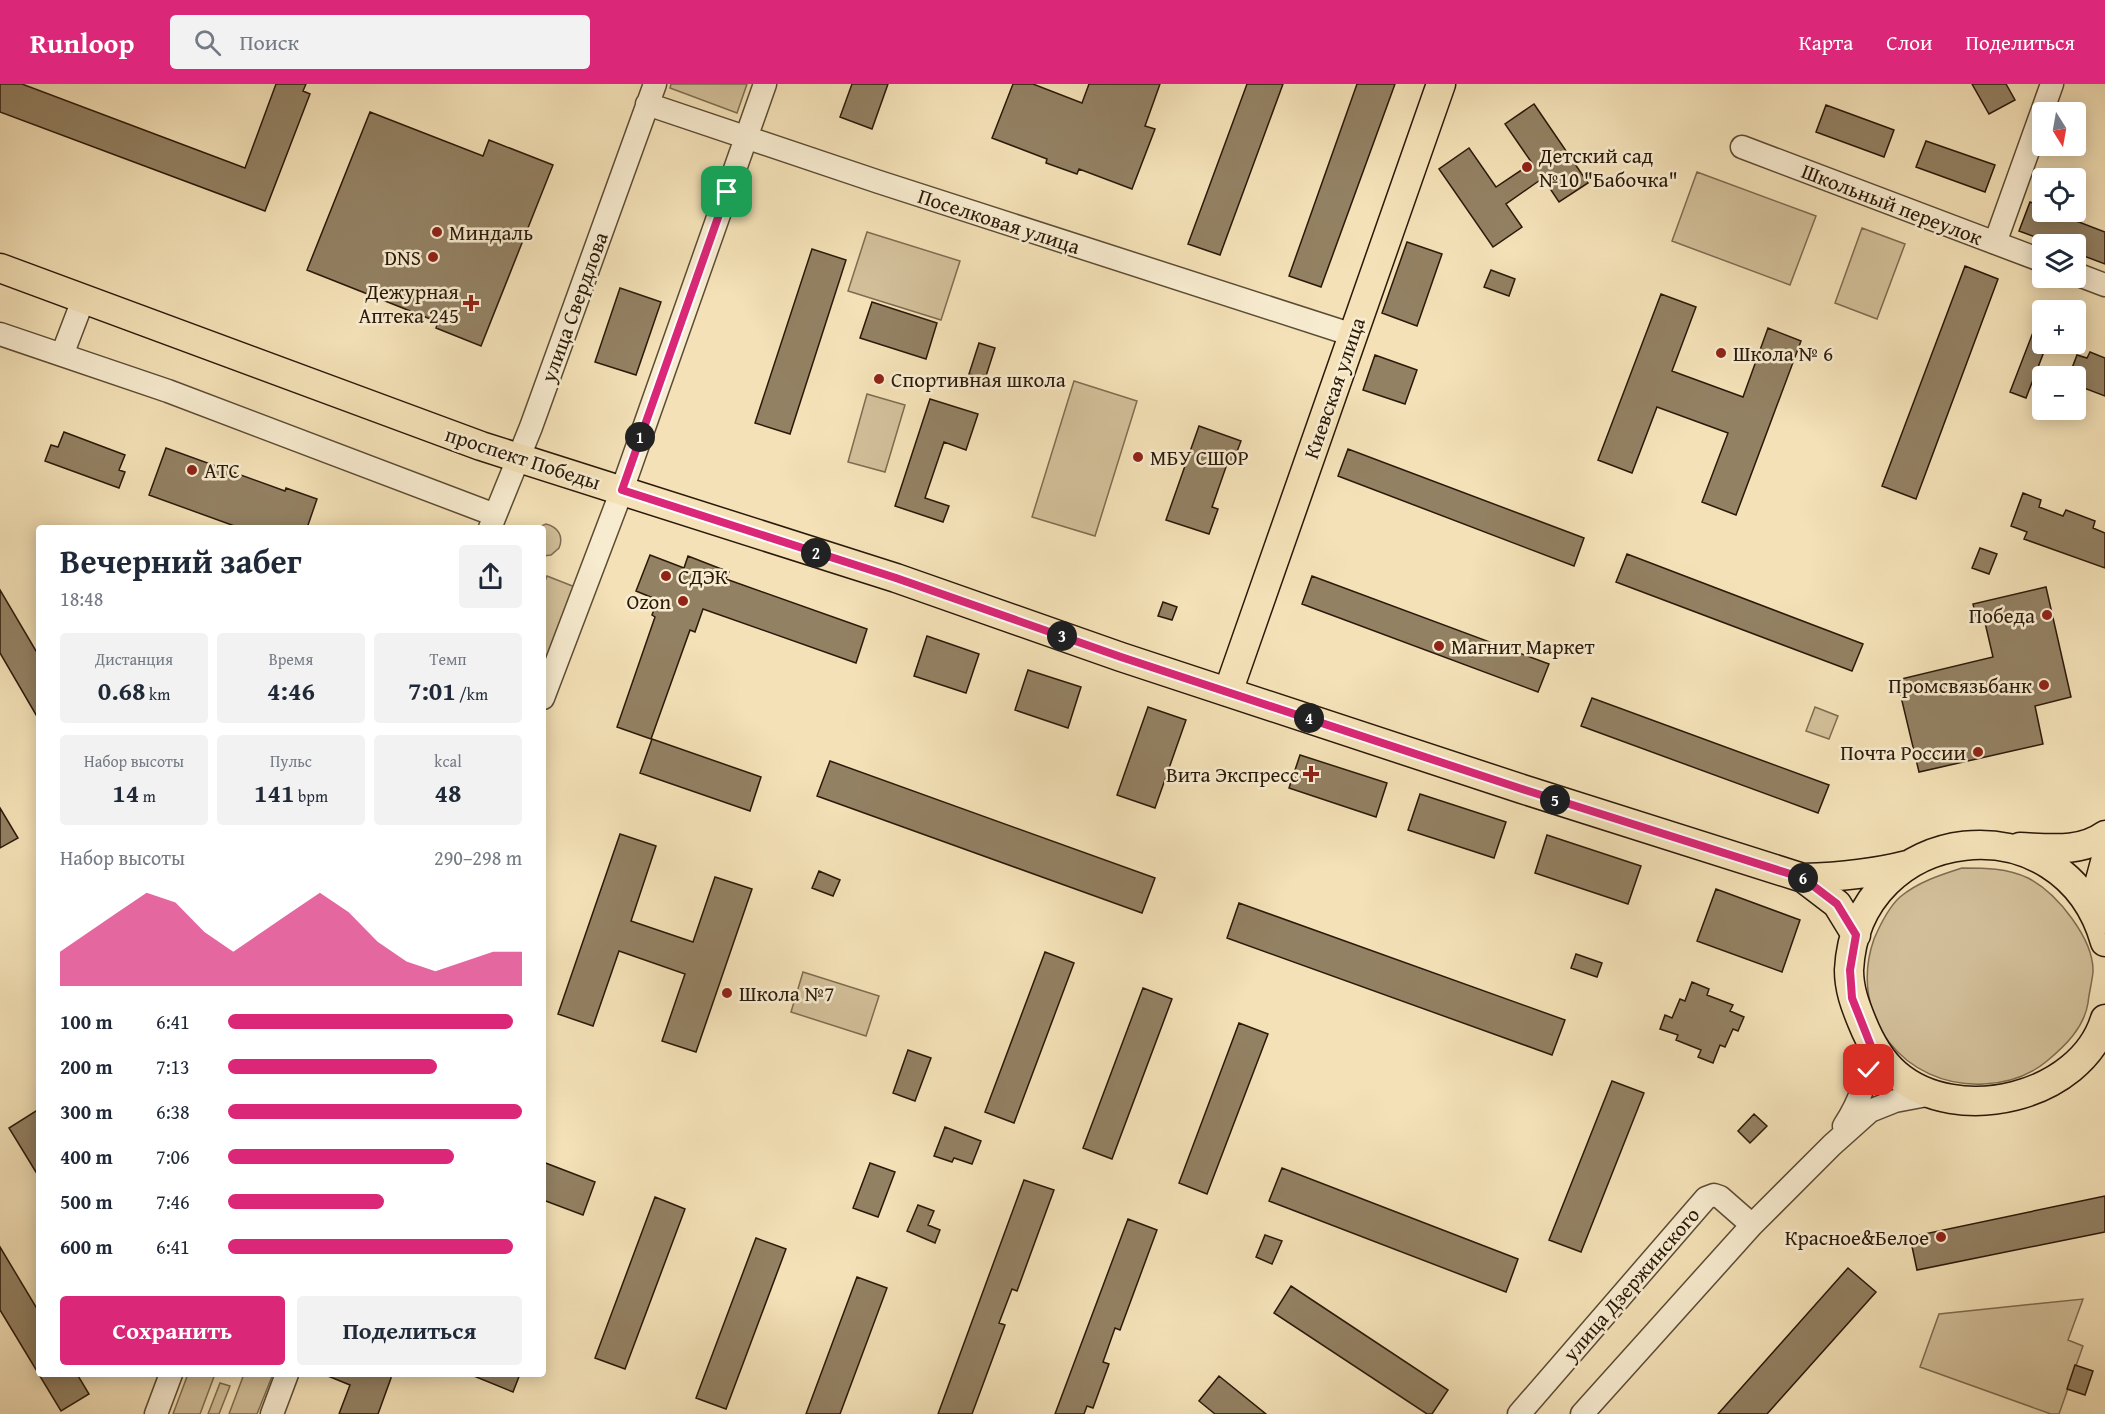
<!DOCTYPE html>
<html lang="ru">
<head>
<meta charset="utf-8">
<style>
	body { margin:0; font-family:"Gentium Book Plus",serif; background:#f2f2f3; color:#1f2937; height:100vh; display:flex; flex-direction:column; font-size:22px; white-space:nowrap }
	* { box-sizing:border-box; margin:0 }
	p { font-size:20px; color:#747a83 }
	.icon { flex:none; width:33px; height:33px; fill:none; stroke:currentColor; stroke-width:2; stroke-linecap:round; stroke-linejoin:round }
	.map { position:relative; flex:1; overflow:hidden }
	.sheet { position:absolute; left:36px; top:441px; width:510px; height:852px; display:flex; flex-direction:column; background:#fff; border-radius:6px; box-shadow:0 3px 15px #0003 }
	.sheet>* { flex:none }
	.needle { width:39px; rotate:169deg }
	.buttons { position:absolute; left:2032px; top:18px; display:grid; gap:12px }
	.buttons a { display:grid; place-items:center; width:54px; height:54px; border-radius:6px; background:#fff; box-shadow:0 3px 15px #0003; font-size:30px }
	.pin { position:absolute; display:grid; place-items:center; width:51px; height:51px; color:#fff; margin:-26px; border-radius:12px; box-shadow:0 3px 9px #0006 }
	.km { position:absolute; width:30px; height:30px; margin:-15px; border-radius:50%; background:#222; color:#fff; font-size:16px; line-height:30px; text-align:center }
	.round { display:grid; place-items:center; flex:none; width:63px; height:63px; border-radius:6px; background:#f2f2f3 }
	.head { display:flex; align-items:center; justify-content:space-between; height:102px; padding:0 24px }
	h1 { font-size:33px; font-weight:700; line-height:45px }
	.figures { display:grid; grid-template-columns:repeat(3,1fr); gap:9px; height:102px; padding:6px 24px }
	.figures div { display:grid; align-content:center; border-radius:6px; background:#f2f2f3; text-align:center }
	.figures b { font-size:26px; font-weight:700 }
	.figures small { font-size:16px; font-weight:400 }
	.figures p { font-size:16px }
	.chart { height:168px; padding:12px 24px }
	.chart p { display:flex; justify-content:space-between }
	.chart svg { width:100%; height:108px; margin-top:6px; fill:#db2777; opacity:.7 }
	.action { display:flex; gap:12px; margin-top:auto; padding:12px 24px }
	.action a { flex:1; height:69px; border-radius:6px; background:#db2777; color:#fff; font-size:24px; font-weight:700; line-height:69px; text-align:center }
	.action a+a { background:#f2f2f3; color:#1f2937 }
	ul { padding:0 24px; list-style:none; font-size:20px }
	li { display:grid; grid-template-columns:96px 72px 1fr; align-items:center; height:45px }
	li i { height:15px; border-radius:8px; background:#db2777 }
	header { display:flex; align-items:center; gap:36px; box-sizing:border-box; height:84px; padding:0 30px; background:#db2777; color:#fff }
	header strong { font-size:28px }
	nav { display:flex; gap:33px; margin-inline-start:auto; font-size:21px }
	.search { width:420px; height:54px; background:#f2f2f3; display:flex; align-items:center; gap:15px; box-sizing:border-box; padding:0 21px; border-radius:6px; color:#747a83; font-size:22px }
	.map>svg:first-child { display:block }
</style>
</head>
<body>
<header>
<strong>Runloop</strong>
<div class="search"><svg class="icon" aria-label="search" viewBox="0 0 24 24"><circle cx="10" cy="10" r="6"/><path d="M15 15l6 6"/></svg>Поиск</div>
<nav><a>Карта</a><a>Слои</a><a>Поделиться</a></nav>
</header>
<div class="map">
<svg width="2105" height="1330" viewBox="0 0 2105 1330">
	<rect width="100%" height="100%" fill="#f4e1b7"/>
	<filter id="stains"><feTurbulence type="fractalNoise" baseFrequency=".00333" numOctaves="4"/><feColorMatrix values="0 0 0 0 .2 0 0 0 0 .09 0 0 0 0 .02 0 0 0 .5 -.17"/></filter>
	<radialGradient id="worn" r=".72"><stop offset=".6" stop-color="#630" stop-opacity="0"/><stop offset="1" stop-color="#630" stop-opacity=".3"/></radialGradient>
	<path fill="#d2bf99" stroke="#7e6c51" stroke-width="1.5" d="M671,0H747L737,29L670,4Z
		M1697,88L1816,132L1790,201L1672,157Z
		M1862,144L1905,160L1877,235L1835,219Z
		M867,148L960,177L941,236L848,207Z
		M1074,297L1137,317L1095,452L1032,433Z
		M867,310L905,321L885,388L848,378Z
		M546,440C558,443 564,452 559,464L551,471L543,472V444H536Z
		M547,492L575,503L543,587V502Z
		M1815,623L1838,632L1829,655L1806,647Z
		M1962,784C1985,784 2007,784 2028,794C2057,809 2094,855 2093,888C2092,898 2089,909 2088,919C2084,944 2065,962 2047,977C2029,992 2006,999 1984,1000C1904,1004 1847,932 1874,855C1880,841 1889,823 1900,813C1918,798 1940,791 1962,784Z
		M803,888L879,912L866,952L791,928Z
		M2083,1215L2068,1256L2083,1262L2059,1330H2051L1920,1283L1939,1230Z
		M188,1290H215L200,1330H173Z
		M244,1290H273L257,1330H229Z
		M220,1299L230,1302L219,1330H208Z"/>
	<path fill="#938163" stroke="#2a1909" stroke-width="1.5" d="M0,0H22L245,84L276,0H306L303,7L310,10L265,127L0,28Z
		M852,0H888L872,45L840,33Z
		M1013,0H1033L1082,19L1089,0H1160L1145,42L1155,45L1132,105L1079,85L1077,90L1046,79L1047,75L992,54Z
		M1247,0H1283L1220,171L1188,160Z
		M1357,0H1395L1321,203L1289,192Z
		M1972,0H2006L2015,16L1989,30Z
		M1534,20L1588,99L1559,118L1543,94L1506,120L1522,143L1493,163L1439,85L1469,64L1496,103L1532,79L1505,40Z
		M1826,21L1894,46L1884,73L1816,48Z
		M370,28L483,72L489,56L553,81L481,262L436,244L438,238L307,186Z
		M1926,57L1995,81L1985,108L1916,83Z
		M2030,118L2043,123V128H2053L2105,148V180L2076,169V160H2054L2019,147Z
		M1407,158L1442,170L1417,242L1382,229Z
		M812,165L846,176L790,350L755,339Z
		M1965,182L1998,195L1916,415L1882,402Z
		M1491,186L1515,195L1509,212L1484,203Z
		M620,204L661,218L636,291L595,278Z
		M1661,210L1696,223L1672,287L1743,313L1768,244L1801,257L1736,431L1702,418L1728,349L1657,323L1632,389L1598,376Z
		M872,218L937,239L926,275L860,254Z
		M2042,225L2043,260H2047L2026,314L2010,308Z
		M979,259L995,264L985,295L969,290Z
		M2090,268L2105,274V312L2076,301V292H2069L2077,271L2087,274Z
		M1375,271L1417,286L1405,320L1363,306Z
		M930,315L978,330L966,366L944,358L925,414L949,422L943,438L895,422Z
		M1199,342L1241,357L1232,381L1227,380L1212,423L1218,425L1209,450L1166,436Z
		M64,348L125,371L119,386L125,388L119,404L45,377L51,361L58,363Z
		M166,364L285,407L286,404L317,415L307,444H240L149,411Z
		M1348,365L1584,454L1574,482L1338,392Z
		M2023,409L2041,416L2039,423L2063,432L2066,426L2095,437L2093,444L2105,449V484L2024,455L2027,448L2011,442Z
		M1980,464L1997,470L1989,490L1972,484Z
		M1627,470L1863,560L1852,587L1616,498Z
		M650,471L684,484L688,472L729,488L726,495L867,545L856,579L703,525L695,548L690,546L651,655L617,643L655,533L652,531L658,516L636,507Z
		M1312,492L1549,580L1538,608L1302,520Z
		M2046,503L2071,613L2035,622L2043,660L1919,688L1897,596L1993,573L1983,530L1976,532L1973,520Z
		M0,506L39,572V636L0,569Z
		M1163,518L1177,523L1172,536L1158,532Z
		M927,552L979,570L966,609L914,592Z
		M1028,586L1081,603L1068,644L1015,626Z
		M1592,614L1829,701L1818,729L1581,642Z
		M1148,623L1186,636L1155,724L1117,711Z
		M652,655L761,693L750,727L640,689Z
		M1300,671L1387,699L1376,733L1289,704Z
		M830,677L1155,794L1142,829L817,712Z
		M1420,710L1506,738L1494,774L1408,746Z
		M0,724L18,754L0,764Z
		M620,750L656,762L631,837L693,858L715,793L752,805L696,968L662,957L685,890L619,867L593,942L558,930Z
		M1547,751L1641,782L1628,820L1535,789Z
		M819,787L840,796L833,812L812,804Z
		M1716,805L1800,836L1782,888L1697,857Z
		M1239,819L1565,936L1552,971L1227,854Z
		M1045,868L1074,879L1014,1039L985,1028Z
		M1576,870L1602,879L1597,893L1571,884Z
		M1692,898L1709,905L1707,911L1733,921L1730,927L1744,933L1738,947L1733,945L1725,963L1720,961L1713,979L1698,973L1701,966L1676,956L1678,951L1660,945L1665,931L1672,934L1680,915L1685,917Z
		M1143,904L1172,915L1112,1075L1083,1064Z
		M1239,939L1268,950L1207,1110L1179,1099Z
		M908,966L931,974L915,1017L893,1009Z
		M1612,997L1644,1009L1581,1168L1549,1156Z
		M39,1025V1093L9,1044Z
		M1754,1030L1767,1042L1750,1059L1738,1047Z
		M945,1043L981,1057L972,1080L954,1074L952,1078L934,1072Z
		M543,1078L595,1098L583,1131L543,1116Z
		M870,1079L895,1088L878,1133L853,1124Z
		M1282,1084L1518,1175L1506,1208L1269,1117Z
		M1024,1096L1054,1106L1017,1207L1012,1205L999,1239L1005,1241L972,1330H938Z
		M2105,1112V1148L1917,1186L1910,1153Z
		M655,1113L685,1125L625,1285L595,1274Z
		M918,1121L934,1127L928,1141L940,1146L935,1159L907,1147Z
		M1128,1135L1157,1146L1120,1246L1115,1244L1103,1278L1109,1280L1093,1324L1087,1322L1084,1330H1055Z
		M1265,1151L1282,1157L1272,1180L1256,1173Z
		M756,1154L786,1165L726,1325L696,1314Z
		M0,1163L39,1228V1290H77L89,1310L61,1327L0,1226Z
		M1848,1184L1876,1208L1767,1330H1718Z
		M857,1193L887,1204L840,1330H806Z
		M1291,1202L1448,1306L1432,1330H1427L1274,1229Z
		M2075,1281L2093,1287L2085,1311L2067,1305Z
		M323,1290H391V1294L378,1330H339L350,1301Z
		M469,1290H520L513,1308Z
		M1219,1292L1266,1330H1215L1199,1317Z"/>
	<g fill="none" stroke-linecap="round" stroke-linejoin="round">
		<defs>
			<path id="minor" d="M647,20L879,98L1353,251
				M1742,63L2043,177
				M1995,159L2052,0
				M2076,190L2105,201
				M0,250L168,307L495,431
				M62,271L83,216
				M490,444L531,343L655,0
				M543,614L622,406L765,0
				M1844,1042C1861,1016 1868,993 1871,962
				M156,1330L171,1290
				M272,1330L287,1290
				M1519,1330L1706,1114L1714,1111L1720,1113L1752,1141
				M1582,1330L1752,1141L1832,1061L1870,1027L1895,1017L1932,1010"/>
			<path id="major" d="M0,184L481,362L896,494L1121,573L1522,705L1803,794L1837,820L1856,851
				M1228,608L1441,0
				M2020,763C2049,764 2080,769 2105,751
				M1803,794C1839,793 1872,790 1907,781
				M2100,836L2098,804L2105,778
				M2105,858C2064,713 1857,737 1849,886C1849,905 1855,921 1862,938C1870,958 1880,976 1896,990C1957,1043 2081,1014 2105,935"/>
		</defs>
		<use href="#minor" stroke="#5c4b34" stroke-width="25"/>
		<use href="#major" stroke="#2a1909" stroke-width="31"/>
		<use href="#minor" stroke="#f8ecd0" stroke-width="22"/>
		<use href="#major" stroke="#f4e1b7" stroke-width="28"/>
	</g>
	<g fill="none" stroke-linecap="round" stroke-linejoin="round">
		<defs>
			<path id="route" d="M727,108L622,406L896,494L1121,573L1522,705L1803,794L1837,820L1856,851L1850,886L1852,914L1871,962L1869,986"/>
		</defs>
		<use href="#route" stroke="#fff" stroke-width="12"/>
		<use href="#route" stroke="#db2777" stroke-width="8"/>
	</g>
	<g fill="#8f2418" stroke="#f8ecd0" stroke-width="2">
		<circle cx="1527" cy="83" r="6"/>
		<circle cx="437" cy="148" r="6"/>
		<circle cx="433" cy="173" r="6"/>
		<path d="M468 210h6v6h6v6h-6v6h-6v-6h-6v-6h6z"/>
		<circle cx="1721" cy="269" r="6"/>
		<circle cx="879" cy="295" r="6"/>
		<circle cx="1138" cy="373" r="6"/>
		<circle cx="192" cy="386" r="6"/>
		<circle cx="666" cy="492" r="6"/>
		<circle cx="683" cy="517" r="6"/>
		<circle cx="2047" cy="531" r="6"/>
		<circle cx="1439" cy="562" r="6"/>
		<circle cx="2044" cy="601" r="6"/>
		<circle cx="1978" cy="668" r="6"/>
		<path d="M1308 681h6v6h6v6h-6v6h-6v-6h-6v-6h6z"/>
		<circle cx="727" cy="909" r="6"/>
		<circle cx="1941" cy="1153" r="6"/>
	</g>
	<g text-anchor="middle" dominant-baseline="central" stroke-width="5" stroke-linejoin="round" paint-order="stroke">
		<g font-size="21" fill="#2a1909" stroke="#f8ecd0" text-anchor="start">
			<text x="1539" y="71">Детский сад<tspan x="1539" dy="24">№10 "Бабочка"</tspan></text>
			<text x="449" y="148">Миндаль</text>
			<text x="421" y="173" text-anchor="end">DNS</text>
			<text x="459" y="207" text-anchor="end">Дежурная<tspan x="459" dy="24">Аптека 245</tspan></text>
			<text x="1733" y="269">Школа № 6</text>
			<text x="891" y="295">Спортивная школа</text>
			<text x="1150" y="373">МБУ СШОР</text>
			<text x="204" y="386">АТС</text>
			<text x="678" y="492">СДЭК</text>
			<text x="671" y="517" text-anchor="end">Ozon</text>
			<text x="2035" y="531" text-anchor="end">Победа</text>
			<text x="1451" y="562">Магнит Маркет</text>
			<text x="2032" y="601" text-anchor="end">Промсвязьбанк</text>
			<text x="1966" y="668" text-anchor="end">Почта России</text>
			<text x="1299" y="690" text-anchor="end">Вита Экспресс</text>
			<text x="739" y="909">Школа №7</text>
			<text x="1929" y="1153" text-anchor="end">Красное&amp;Белое</text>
		</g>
		<g font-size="21" fill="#2a1909" stroke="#f8ecd0">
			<text transform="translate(1892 120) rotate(21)">Школьный переулок</text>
			<text transform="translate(999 137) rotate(18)">Поселковая улица</text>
			<text transform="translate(574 223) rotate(-70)">улица Свердлова</text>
			<text transform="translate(1334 304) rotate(-71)">Киевская улица</text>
			<text transform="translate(523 374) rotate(18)">проспект Победы</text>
			<text transform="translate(1631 1200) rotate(-49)">улица Дзержинского</text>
		</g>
	</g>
	<rect width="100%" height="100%" filter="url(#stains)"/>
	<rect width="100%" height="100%" fill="url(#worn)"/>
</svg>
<div class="buttons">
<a><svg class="needle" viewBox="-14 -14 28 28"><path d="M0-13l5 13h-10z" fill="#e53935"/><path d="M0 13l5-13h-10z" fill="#747a83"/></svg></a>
<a><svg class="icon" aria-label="locate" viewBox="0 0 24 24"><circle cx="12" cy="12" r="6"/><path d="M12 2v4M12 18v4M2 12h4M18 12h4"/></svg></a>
<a><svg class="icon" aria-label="layers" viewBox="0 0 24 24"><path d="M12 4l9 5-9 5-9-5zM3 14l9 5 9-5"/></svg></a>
<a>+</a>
<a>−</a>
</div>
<div class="pin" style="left:727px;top:108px;background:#1e9e55"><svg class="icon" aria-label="arrive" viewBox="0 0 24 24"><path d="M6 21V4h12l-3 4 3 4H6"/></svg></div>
<div class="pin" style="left:1869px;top:986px;background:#d93025"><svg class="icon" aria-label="check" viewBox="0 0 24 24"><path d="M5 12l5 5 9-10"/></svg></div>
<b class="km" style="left:640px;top:353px">1</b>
<b class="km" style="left:816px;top:469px">2</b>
<b class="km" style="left:1062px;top:552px">3</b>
<b class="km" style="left:1309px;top:634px">4</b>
<b class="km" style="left:1555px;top:716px">5</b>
<b class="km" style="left:1803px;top:794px">6</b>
<section class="sheet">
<div class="head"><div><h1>Вечерний забег</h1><p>18:48</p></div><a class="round"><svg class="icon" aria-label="share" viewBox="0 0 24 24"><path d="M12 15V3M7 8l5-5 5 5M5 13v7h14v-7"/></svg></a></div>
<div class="figures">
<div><p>Дистанция</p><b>0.68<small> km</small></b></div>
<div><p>Время</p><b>4:46</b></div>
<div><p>Темп</p><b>7:01<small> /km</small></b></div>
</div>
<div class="figures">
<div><p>Набор высоты</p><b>14<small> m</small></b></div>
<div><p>Пульс</p><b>141<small> bpm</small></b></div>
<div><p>kcal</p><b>48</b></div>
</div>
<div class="chart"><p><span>Набор высоты</span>290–298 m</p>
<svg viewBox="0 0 160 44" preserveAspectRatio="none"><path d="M0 44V30L10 22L20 14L30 6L40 10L50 22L60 30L70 22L80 14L90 6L100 14L110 26L120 34L130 38L140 34L150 30L160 30V44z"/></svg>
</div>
<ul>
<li><b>100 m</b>6:41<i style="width:97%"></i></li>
<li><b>200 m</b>7:13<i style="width:71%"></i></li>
<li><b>300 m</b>6:38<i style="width:100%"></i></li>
<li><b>400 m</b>7:06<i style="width:77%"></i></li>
<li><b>500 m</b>7:46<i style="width:53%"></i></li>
<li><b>600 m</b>6:41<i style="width:97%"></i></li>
</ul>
<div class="action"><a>Сохранить</a><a>Поделиться</a></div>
</section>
</div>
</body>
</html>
